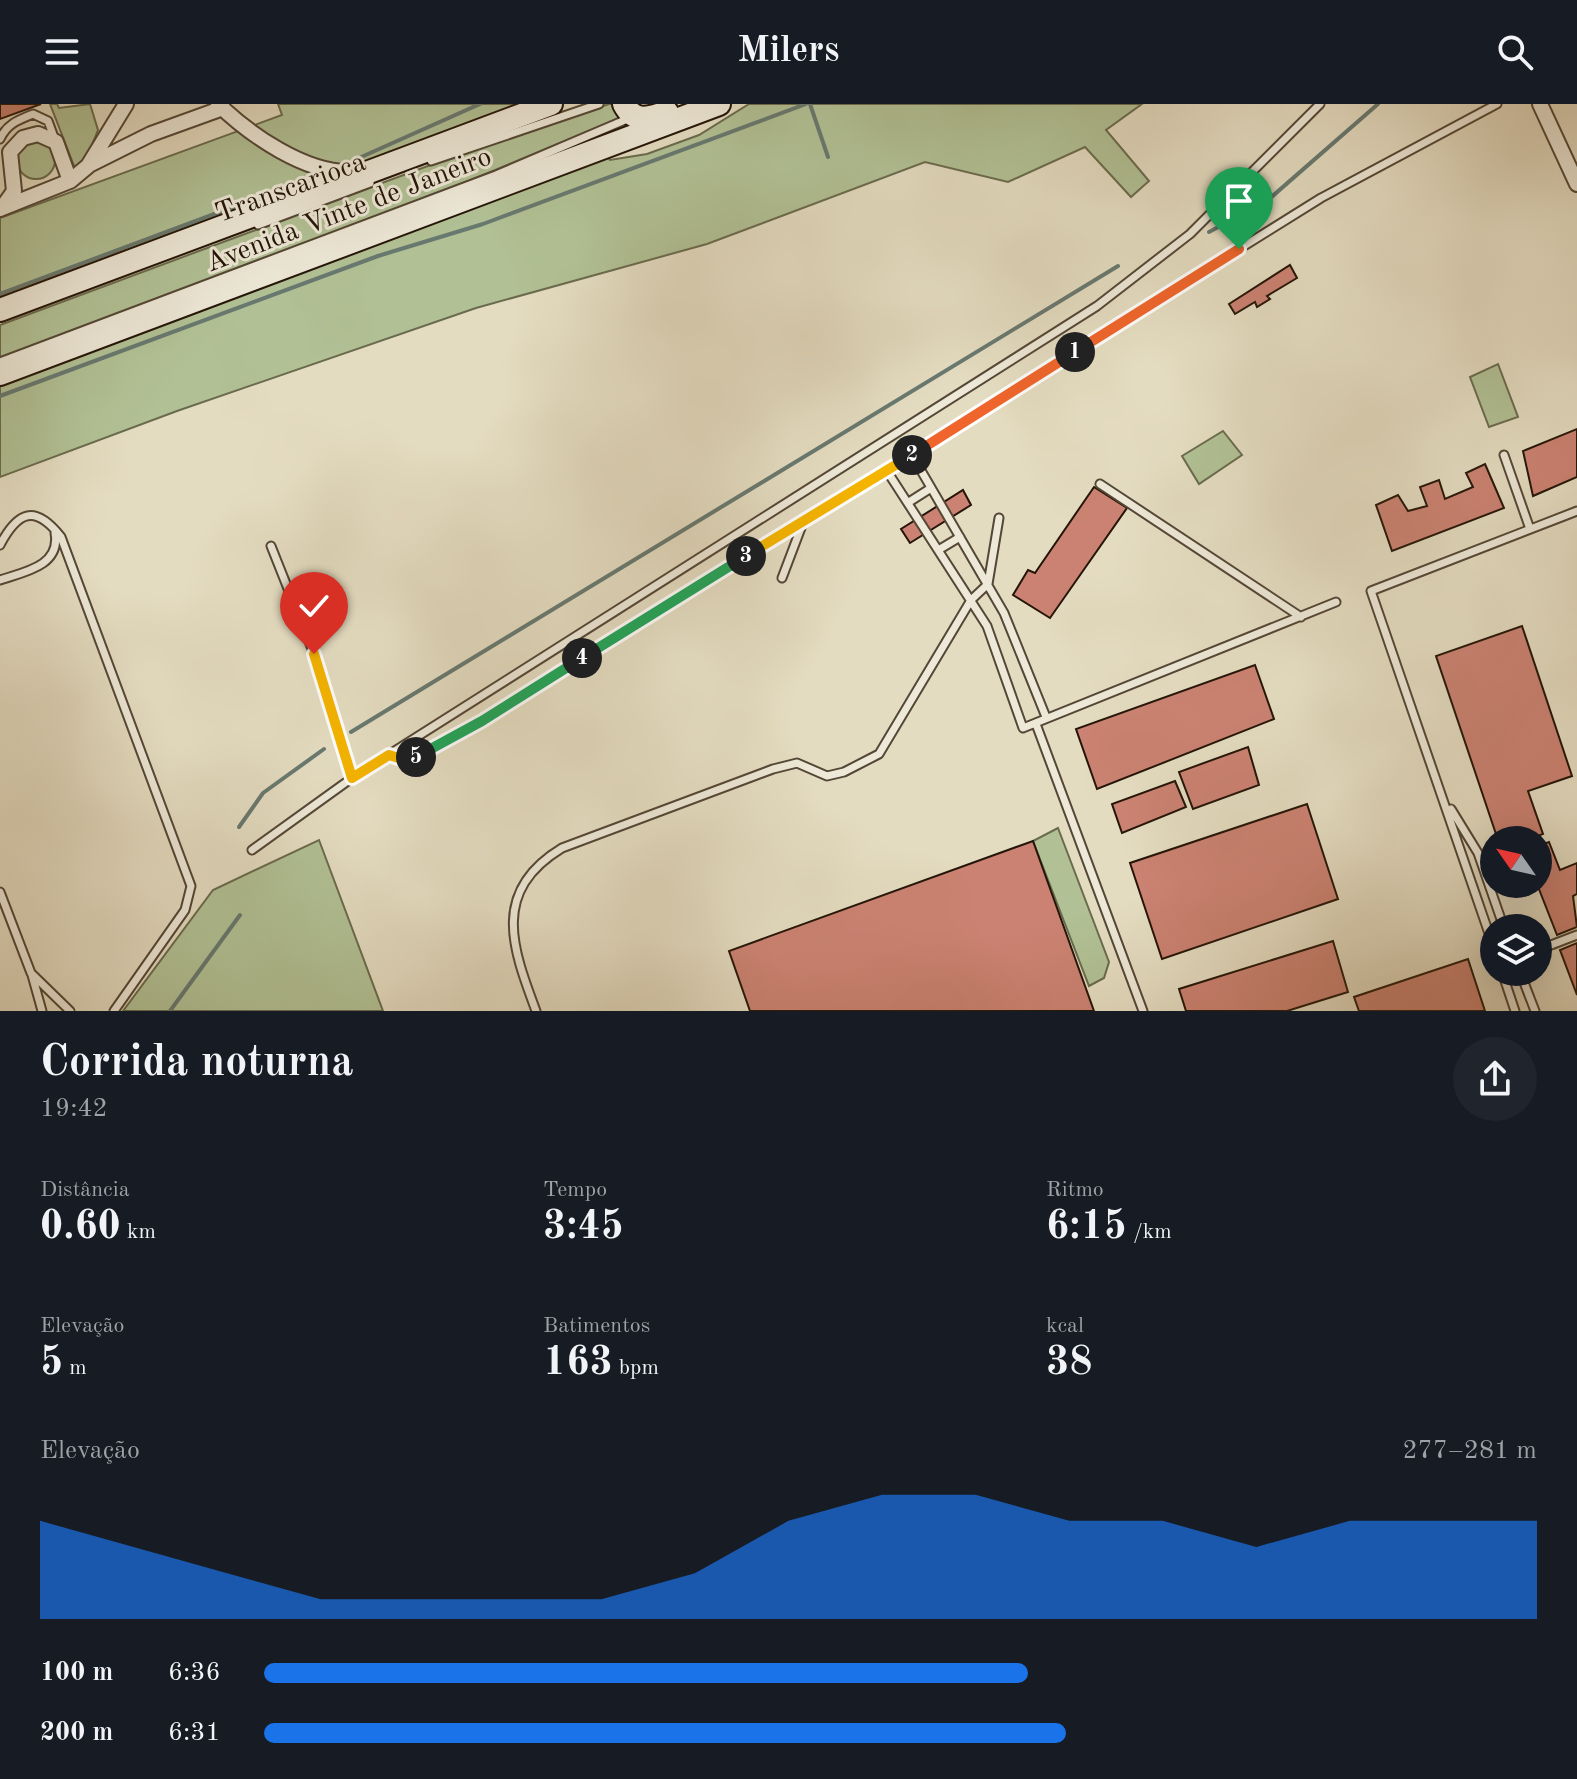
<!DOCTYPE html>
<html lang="pt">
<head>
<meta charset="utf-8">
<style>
	body { margin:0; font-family:"Old Standard TT",serif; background:#20242c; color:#f1f3f6; height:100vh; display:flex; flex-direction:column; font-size:30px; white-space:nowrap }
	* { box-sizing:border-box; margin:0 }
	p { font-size:26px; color:#9ea1a6 }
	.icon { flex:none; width:44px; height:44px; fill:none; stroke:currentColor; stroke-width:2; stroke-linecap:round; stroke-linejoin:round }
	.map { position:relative; height:907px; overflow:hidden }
	.panel { display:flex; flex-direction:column; background:#171b24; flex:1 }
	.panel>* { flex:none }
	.needle { width:52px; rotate:304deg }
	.fabs { position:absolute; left:1480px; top:722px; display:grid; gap:16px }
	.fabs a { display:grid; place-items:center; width:72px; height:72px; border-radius:50%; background:#171b24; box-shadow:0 8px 32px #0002; font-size:40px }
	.pin { position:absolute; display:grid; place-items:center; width:68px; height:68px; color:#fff; margin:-82px -34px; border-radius:50% 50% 50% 0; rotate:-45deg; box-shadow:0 0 8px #0007 }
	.pin .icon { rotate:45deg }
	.km { position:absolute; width:40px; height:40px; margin:-20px; border-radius:50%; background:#222; color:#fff; font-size:22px; line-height:40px; text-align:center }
	.round { display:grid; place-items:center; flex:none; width:84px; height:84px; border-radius:42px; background:#20242c }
	.overview { display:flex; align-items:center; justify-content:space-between; height:136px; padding:0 40px }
	h1 { font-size:44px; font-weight:600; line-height:60px }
	.figures { display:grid; grid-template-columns:repeat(3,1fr); gap:12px; height:136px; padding:8px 40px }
	.figures div { display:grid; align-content:center }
	.figures b { font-size:40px; font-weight:600 }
	.figures small { font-size:22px; font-weight:400 }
	.figures p { font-size:22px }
	.chart { height:224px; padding:16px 40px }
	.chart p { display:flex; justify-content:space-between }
	.chart svg { width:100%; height:144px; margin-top:8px; fill:#1a73e8; opacity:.7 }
	ul { padding:0 40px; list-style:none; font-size:26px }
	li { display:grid; grid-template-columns:128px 96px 1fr; align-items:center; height:60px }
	li i { height:20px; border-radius:10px; background:#1a73e8 }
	header { display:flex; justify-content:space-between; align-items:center; height:104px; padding:0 40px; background:#171b24; font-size:36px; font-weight:600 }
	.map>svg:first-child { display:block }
</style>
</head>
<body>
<header><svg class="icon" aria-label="menu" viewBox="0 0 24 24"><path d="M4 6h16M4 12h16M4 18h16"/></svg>Milers<svg class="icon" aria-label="search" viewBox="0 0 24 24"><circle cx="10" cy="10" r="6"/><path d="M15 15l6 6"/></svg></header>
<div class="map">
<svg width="1577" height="907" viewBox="0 0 1577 907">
	<rect width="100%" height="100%" fill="#e4dcc1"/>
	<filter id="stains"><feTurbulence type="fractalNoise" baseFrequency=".0025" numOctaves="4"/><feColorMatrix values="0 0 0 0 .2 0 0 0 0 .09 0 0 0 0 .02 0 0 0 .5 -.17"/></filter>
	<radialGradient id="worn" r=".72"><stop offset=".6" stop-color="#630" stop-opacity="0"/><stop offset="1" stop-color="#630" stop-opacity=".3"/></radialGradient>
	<path fill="#b1c195" stroke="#6a6b4e" stroke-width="2" d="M50,0H57L59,4L90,0L98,26L82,66L76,67Z
		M278,0H536L0,201V114L282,11Z
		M609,0H616L622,13L435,91L0,254V221L425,63Z
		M749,0H1142L1106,26L1149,77L1131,93L1085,43L1008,78L925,58L707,140L476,204L177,307L0,373V281L608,53L610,56L647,50L699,31Z
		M17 56a19 19 0 1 1 38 0a19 19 0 1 1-38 0Z
		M1498,260L1518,313L1489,323L1470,273Z
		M1223,327L1242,351L1199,380L1182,352Z
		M1058,724L1109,858L1104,874L1089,882L1033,737Z
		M319,736L383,907H123L213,786Z"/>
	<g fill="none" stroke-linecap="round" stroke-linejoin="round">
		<path stroke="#687970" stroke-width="4" d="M810,0L828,53
			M359,54L480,0
			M1209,128L1268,96L1378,0
			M0,190L305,76
			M0,292L378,152L483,120L806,0
			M351,628L1118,162
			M239,723L263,689L324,645
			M170,907L240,811"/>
	</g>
	<path fill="#cb8272" stroke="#241508" stroke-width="2" d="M0,0H41L0,15Z
		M1290,161L1297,174L1267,192L1270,195L1257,203L1255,198L1235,210L1229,200Z
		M1577,325V373L1533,392L1523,347Z
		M1485,360L1504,404L1392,447L1376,401L1398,391L1408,407L1427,402L1420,383L1439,376L1445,395L1473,383L1466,369Z
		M1094,383L1127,404L1050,514L1013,491L1028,466L1035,469Z
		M963,386L971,401L910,439L901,425Z
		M1522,522L1572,672L1528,687L1543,730L1527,736H1498L1436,552Z
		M1255,561L1274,615L1097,685L1076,625Z
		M1248,643L1259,681L1193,705L1179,668Z
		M1175,677L1186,703L1122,729L1112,700Z
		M1307,700L1338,795L1162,855L1130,759Z
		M1033,737L1094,907H750L729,847Z
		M1549,738L1560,766L1577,759V790L1573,792L1577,823L1557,831L1537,780L1538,742Z
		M1333,837L1348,888L1287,907H1186L1179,885Z
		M1577,839V891L1560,846Z
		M1468,855L1485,907H1359L1354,893Z"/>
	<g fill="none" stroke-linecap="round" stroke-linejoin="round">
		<defs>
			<path id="lane" d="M0,35C7,20 18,16 33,10L48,17L55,36
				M431,57L599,0
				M258,121L370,79
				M0,258L496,71L632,13
				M912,351L1004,509L1046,613
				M1504,351L1530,425
				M887,367L987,522L1023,624L1336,498
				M1100,380L1301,513
				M909,398L931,384
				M0,441C18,407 35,400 61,433L191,782L185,806L114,907
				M271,442L314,550L352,674
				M940,445L960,433
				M782,474L804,416
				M0,476C24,468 61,462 55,429
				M1036,620L1143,907
				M389,651L405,656L416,653L482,617L1321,94L1497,0
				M1451,705L1478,749L1504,824
				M252,746L352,674L1097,202L1190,130L1320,0
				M0,788L31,869L70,907
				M1494,844L1371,487L1577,407
				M1538,846L1577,831
				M1502,868L1515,907
				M1520,868L1535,907
				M32,871L42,907
				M536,907C512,843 491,787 562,744L773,665L797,659L827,672L844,668L879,650L971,496L988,480L999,414"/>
			<path id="street" d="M218,0C250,31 306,70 352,68
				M1540,0L1577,80
				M91,60L151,30L223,4
				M2,104L14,87L10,48L23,34L38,30L56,38L70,77
				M0,105L70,77L88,62L126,0"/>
			<path id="secondary" d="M624,0C634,20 650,14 667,8
				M0,206L551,0
				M0,270L719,0"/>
		</defs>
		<use href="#lane" stroke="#544736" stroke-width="11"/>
		<use href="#street" stroke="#544736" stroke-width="18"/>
		<use href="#secondary" stroke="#241508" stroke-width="26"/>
		<use href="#lane" stroke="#ede8d7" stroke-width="7"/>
		<use href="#street" stroke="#ede8d7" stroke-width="14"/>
		<use href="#secondary" stroke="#ede8d7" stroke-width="22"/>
	</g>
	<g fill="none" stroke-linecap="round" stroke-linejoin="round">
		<defs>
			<path id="split-1" d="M1075,248L1239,145"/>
			<path id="split-2" d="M912,351L1075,248"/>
			<path id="split-3" d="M746,452L912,351"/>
			<path id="split-4" d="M582,554L746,452"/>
			<path id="split-5" d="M416,653L482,617L582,554"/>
			<path id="split-6" d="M314,550L352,674L389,651L405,656L416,653"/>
		</defs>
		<use href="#split-1" stroke="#fff" stroke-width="16"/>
		<use href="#split-2" stroke="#fff" stroke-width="16"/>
		<use href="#split-3" stroke="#fff" stroke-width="16"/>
		<use href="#split-4" stroke="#fff" stroke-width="16"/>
		<use href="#split-5" stroke="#fff" stroke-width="16"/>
		<use href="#split-6" stroke="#fff" stroke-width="16"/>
		<use href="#split-1" stroke="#f0652b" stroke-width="10"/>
		<use href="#split-2" stroke="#f0652b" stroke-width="10"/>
		<use href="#split-3" stroke="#f5b400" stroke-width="10"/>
		<use href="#split-4" stroke="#22a559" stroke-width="10"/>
		<use href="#split-5" stroke="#22a559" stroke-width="10"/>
		<use href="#split-6" stroke="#f5b400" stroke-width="10"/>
	</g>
	<g text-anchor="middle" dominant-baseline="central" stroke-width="6" stroke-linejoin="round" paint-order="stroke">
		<g font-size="28" fill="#241508" stroke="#ede8d7">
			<text transform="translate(291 85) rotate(-20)">Transcarioca</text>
			<text transform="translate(349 107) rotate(-21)">Avenida Vinte de Janeiro</text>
		</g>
	</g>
	<rect width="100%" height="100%" filter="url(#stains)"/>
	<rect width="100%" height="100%" fill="url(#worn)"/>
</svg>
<div class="fabs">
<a><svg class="needle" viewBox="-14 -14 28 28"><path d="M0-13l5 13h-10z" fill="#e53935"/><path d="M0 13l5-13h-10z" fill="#9ea1a6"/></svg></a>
<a><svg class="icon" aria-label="layers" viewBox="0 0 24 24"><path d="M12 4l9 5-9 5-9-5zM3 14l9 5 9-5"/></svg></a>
</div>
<div class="pin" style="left:1239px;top:145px;background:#1e9e55"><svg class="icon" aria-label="arrive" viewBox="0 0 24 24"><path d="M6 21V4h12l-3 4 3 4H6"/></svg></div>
<div class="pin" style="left:314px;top:550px;background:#d93025"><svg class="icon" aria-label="check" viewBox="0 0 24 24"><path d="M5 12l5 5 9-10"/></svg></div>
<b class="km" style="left:1075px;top:248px">1</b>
<b class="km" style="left:912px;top:351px">2</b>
<b class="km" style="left:746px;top:452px">3</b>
<b class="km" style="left:582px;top:554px">4</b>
<b class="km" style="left:416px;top:653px">5</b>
</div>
<section class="panel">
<div class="overview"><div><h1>Corrida noturna</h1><p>19:42</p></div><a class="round"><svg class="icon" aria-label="share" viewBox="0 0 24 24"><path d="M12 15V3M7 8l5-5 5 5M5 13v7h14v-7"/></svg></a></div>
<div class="figures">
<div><p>Distância</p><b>0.60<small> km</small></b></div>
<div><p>Tempo</p><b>3:45</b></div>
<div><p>Ritmo</p><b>6:15<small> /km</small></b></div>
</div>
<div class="figures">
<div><p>Elevação</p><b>5<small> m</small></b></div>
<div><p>Batimentos</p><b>163<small> bpm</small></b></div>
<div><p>kcal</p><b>38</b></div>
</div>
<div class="chart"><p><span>Elevação</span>277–281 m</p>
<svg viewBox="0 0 160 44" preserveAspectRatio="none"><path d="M0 44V14L10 22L20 30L30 38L40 38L50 38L60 38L70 30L80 14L90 6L100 6L110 14L120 14L130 22L140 14L150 14L160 14V44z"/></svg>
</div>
<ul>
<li><b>100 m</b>6:36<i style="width:60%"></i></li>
<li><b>200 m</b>6:31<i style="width:63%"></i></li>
</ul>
</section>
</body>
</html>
